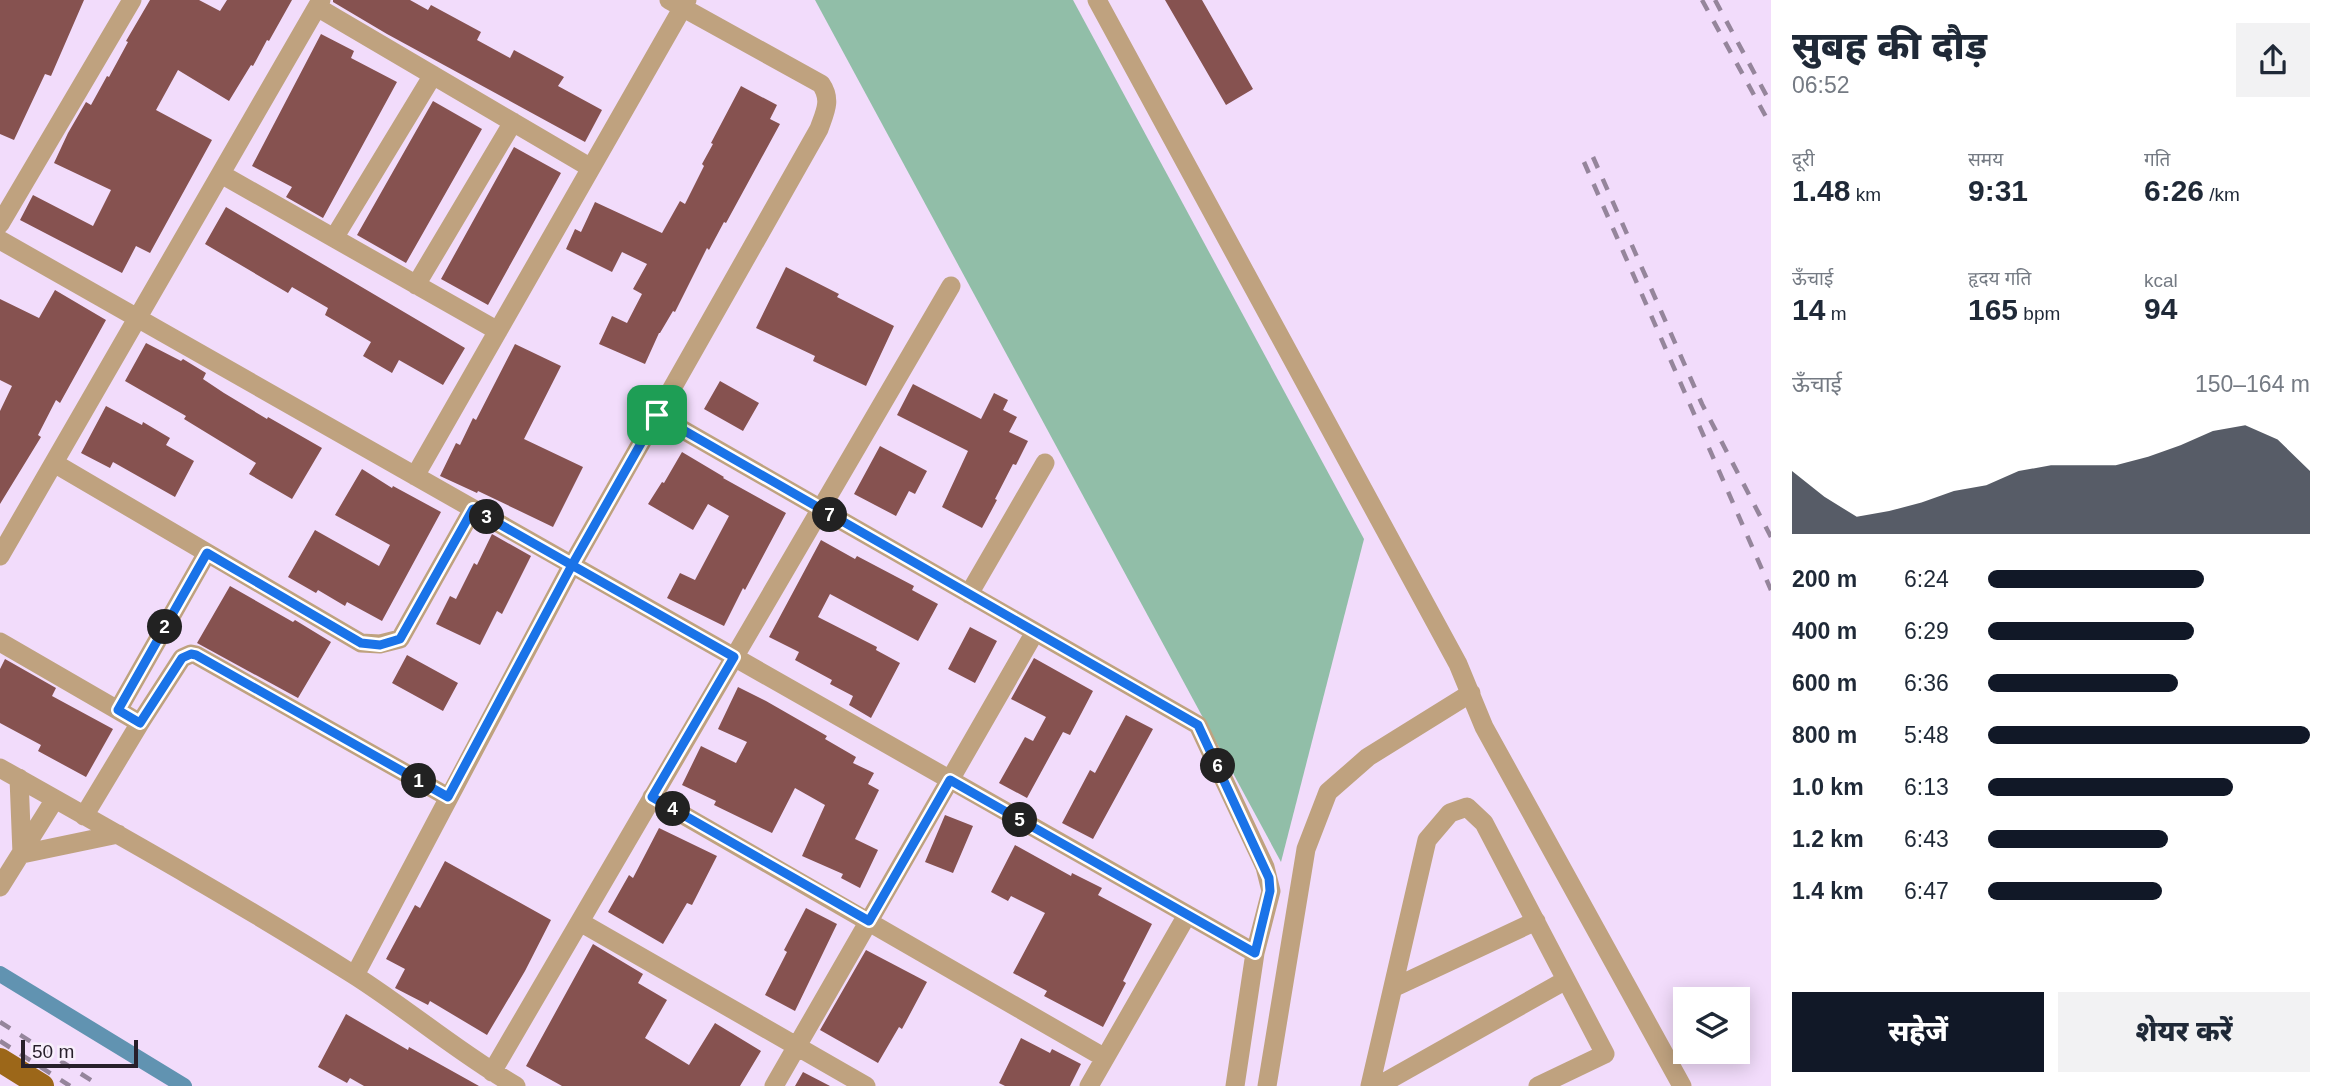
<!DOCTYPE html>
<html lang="hi">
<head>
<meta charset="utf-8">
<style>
	body { margin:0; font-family:Helvetica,"Noto Sans Devanagari",sans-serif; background:#f2f2f3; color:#1f2937; height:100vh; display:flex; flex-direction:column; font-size:26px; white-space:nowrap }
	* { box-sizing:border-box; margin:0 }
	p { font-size:23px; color:#747a83 }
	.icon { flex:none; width:38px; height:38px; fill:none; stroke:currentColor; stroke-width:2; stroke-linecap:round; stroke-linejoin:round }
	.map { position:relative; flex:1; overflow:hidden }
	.panel { display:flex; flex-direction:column; background:#fff; width:560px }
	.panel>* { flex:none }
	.tools { position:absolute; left:1673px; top:987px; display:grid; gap:14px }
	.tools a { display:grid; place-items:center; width:77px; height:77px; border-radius:0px; background:#fff; box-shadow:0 4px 18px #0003; font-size:35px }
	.scale { position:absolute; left:21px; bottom:18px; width:117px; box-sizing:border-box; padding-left:7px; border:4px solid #271f2a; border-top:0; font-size:19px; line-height:24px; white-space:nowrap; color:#271f2a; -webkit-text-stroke:5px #f8effb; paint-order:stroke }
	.pin { position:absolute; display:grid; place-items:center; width:60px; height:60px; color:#fff; margin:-30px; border-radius:14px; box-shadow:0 4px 10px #0006 }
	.km { position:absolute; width:35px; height:35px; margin:-18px; border-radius:50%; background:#222; color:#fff; font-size:19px; line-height:35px; text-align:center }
	.round { display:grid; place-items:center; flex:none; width:74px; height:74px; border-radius:0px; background:#f2f2f3 }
	.overview { display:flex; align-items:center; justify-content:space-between; height:119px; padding:0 21px }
	h1 { font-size:38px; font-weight:800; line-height:52px }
	.figures { display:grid; grid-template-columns:repeat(3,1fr); gap:10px; height:119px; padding:7px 21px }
	.figures div { display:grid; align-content:center }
	.figures b { font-size:30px; font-weight:800 }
	.figures small { font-size:19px; font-weight:400 }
	.figures p { font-size:19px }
	.chart { height:196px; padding:14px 21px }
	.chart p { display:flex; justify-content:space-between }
	.chart svg { width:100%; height:126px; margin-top:7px; fill:#111827; opacity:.7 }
	.primary-button { display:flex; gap:14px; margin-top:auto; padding:14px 21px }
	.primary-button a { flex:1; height:80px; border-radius:0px; background:#111827; color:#fff; font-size:28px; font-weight:800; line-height:80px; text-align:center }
	.primary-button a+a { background:#f2f2f3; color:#1f2937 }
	ul { padding:0 21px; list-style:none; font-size:23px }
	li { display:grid; grid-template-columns:112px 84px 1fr; align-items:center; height:52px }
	li i { height:18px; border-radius:9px; background:#111827 }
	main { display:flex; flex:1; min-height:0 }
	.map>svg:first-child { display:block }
</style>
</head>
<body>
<main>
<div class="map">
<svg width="1771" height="1086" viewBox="0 0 1771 1086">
	<rect width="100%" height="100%" fill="#f2dcfb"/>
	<path fill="#91bea8" d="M815,0H1073L1364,539L1281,862Z"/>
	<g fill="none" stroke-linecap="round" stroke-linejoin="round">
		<path stroke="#6193b1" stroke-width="16" d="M0,974L184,1086"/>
	</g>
	<path fill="#865250" d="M0,0H84L51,76L45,74L14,140L0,134Z
		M150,0H199L220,11L227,0H292L269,41L267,40L253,66L251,65L229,101L178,70L156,110L212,140L150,253L136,246L122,273L20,220L33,195L93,226L111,190L54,163L68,133L86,102L91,105L107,76L109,77L128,42L126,41Z
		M333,0H410L428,10L431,5L481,32L477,40L510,58L514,50L564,77L558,86L602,110L585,142L387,34L333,2Z
		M1165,0H1202L1253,89L1226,105Z
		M321,34L354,51L351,58L397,82L323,218L286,197L292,187L252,166Z
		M741,86L777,105L770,119L780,124L726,223L724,222L709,250L707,248L675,312L673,311L660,333H659L645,364L599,344L612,316L627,323L642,294L633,289L647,264L622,252L612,272L566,249L575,229L581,232L595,202L662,233L680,201L685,204L704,166L702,164L713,144L711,143Z
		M433,101L482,129L406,263L357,235Z
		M514,147L561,173L488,305L441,279Z
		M226,207L465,348L443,385L399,360L392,373L363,356L371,342L325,315L328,308L292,287L288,293L205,244Z
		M786,267L839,294L837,297L894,326L866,386L813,361L815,356L756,328Z
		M55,290L106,320L60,403L56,400L38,435L41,437L0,504V411L12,386L0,380V299L39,318Z
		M146,343L181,361L183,359L206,373L203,379L224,393L267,419L268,417L322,448L292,499L249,474L256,463L184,419L186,416L125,381Z
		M515,344L561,366L524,439L583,467L553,527L478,491L477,493L440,476L456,443L460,445L473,418L476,420Z
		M720,381L759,403L743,431L704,409Z
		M913,384L981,419L994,393L1008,400L1003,410L1017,417L1009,432L1028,441L1016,465L1013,464L995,499L997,500L982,528L942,507L968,451L897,415Z
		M106,406L142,425L143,422L170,438L166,445L194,461L175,497L113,462L110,468L81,453Z
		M880,446L927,471L915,494L909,491L896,516L854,494Z
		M682,452L724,477L723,478L786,513L745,590L743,588L724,626L667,598L680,573L695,580L729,516L708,504L693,530L648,504L662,482L664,483Z
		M362,469L392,488L393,486L441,512L382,621L347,602L345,606L318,590L316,593L288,577L315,530L379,566L390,545L335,515Z
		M492,534L531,556L502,614L497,611L480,645L436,624L450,596L456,599L474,563L477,565Z
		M821,540L855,559L857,556L914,586L912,590L938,604L918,641L830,594L818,617L877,647L876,650L900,663L871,718L849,705L853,696L830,684L832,680L795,660L799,652L769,637Z
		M230,586L293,622L295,620L331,642L298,698L197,643Z
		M970,627L997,641L975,683L948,669Z
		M407,655L458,683L443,711L392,683Z
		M1034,658L1093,691L1070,735L1063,732L1027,798L999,783L1025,737L1033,741L1046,717L1011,699Z
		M5,659L56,688L52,696L113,729L86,777L38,751L41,745L0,723V669Z
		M738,687L766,701L827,736L825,739L856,757L853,763L874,773L868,784L879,790L855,839L878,850L860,888L841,878L843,874L802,856L825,805L795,788L772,833L714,805L716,801L682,785L701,746L736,763L747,742L718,729Z
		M1126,715L1153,729L1093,839L1062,823L1090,770L1095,773Z
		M945,815L973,826L953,873L925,862Z
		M659,828L717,856L692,905L687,903L663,944L608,912L629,875L633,878Z
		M1015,845L1071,876L1072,873L1102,888L1098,895L1152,924L1123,981L1126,983L1103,1027L1044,996L1047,991L1013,973L1045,913L1011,896L1008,901L991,892Z
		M445,861L551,920L525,971L487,1035L430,1001L428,1005L395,988L405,969L386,959L415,905L420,908Z
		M806,908L837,924L795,1011L765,995L787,952L784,950Z
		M593,944L643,974L638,983L667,1000L645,1038L689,1065L715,1023L761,1051L740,1086H562L526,1066Z
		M866,950L927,982L902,1029L899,1027L878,1063L820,1030Z
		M346,1014L408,1050L409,1047L479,1086H364L350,1078L347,1083L318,1067Z
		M1021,1038L1050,1053L1052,1049L1081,1064L1070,1086H1005L999,1083Z
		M803,1072L830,1086H795Z"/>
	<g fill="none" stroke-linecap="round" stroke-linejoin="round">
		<path stroke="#bfa27f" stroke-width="19" d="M1097,0L1458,664L1484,727L1682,1086
			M317,7L591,168
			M221,174L498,331
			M0,224L132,0
			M334,238L433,75
			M0,240L1255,953
			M416,285L513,122
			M657,415L1198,725L1265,867L1271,891L1255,953L1235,1086
			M54,463L361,643L380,644L400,639L473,509
			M415,476L687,0
			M0,556L321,0
			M969,594L1045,463
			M0,642L140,723L84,816
			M118,710L207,553
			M140,723L182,658L191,654L196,655L448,797
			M0,768C119,835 239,902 354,975C409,1010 459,1053 516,1086
			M19,778L22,854L118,834
			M652,797L1105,1058
			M0,887L55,799
			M580,922L866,1086
			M355,975L572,565L819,129C825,112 832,100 821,84L669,0
			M1393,988L1536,921
			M492,1072L951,286
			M774,1086L1035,632
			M1089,1086L1187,915
			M1267,1086L1306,849L1328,792L1368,757L1471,693
			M1370,1086L1427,840L1450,813L1467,807L1484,823L1605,1054L1538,1086
			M1378,1086L1566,980"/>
		<path stroke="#9c6719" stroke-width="24" d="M0,1060L42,1086"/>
		<path stroke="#95859b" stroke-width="4.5" stroke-dasharray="12 12" stroke-linecap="butt" d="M1702,0L1771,126
			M1715,0L1771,104
			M1593,157L1702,404L1771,537
			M1584,162L1771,590
			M0,1022L100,1086
			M0,1041L70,1086"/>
	</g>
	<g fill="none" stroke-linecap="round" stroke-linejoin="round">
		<defs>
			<path id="route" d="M657,415L572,565L448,797L196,655L191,654L182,658L140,723L118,710L207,553L361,643L380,645L400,639L473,509L734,657L652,797L869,921L950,780L1255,953L1270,891L1269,878L1198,725L657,415"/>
		</defs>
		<use href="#route" stroke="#fff" stroke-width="14"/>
		<use href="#route" stroke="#1a73e8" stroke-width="9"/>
	</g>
</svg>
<div class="tools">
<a><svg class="icon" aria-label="layers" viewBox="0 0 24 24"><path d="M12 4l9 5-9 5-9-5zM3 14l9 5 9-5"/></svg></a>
</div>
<div class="scale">50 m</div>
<div class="pin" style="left:657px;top:415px;background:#1e9e55"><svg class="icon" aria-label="arrive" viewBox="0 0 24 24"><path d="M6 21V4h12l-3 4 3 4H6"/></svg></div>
<b class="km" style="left:419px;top:781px">1</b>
<b class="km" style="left:165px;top:627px">2</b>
<b class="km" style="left:487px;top:517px">3</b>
<b class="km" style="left:673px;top:809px">4</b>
<b class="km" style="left:1020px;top:820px">5</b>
<b class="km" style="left:1218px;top:766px">6</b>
<b class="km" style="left:830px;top:515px">7</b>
</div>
<section class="panel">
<div class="overview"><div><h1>सुबह की दौड़</h1><p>06:52</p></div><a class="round"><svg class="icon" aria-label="share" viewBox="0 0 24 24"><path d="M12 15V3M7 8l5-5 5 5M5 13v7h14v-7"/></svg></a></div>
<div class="figures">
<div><p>दूरी</p><b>1.48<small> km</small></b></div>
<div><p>समय</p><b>9:31</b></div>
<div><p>गति</p><b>6:26<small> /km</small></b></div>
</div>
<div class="figures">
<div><p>ऊँचाई</p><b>14<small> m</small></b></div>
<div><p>हृदय गति</p><b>165<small> bpm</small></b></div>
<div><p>kcal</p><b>94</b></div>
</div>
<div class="chart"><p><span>ऊँचाई</span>150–164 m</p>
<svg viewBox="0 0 160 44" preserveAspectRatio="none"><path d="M0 44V22L10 31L20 38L30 36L40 33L50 29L60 27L70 22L80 20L90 20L100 20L110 17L120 13L130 8L140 6L150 11L160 22V44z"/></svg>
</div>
<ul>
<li><b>200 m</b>6:24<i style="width:67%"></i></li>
<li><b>400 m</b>6:29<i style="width:64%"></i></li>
<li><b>600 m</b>6:36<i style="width:59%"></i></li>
<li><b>800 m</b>5:48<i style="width:100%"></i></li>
<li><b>1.0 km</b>6:13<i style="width:76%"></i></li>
<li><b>1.2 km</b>6:43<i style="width:56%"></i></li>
<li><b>1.4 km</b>6:47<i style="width:54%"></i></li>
</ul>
<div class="primary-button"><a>सहेजें</a><a>शेयर करें</a></div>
</section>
</main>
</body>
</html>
